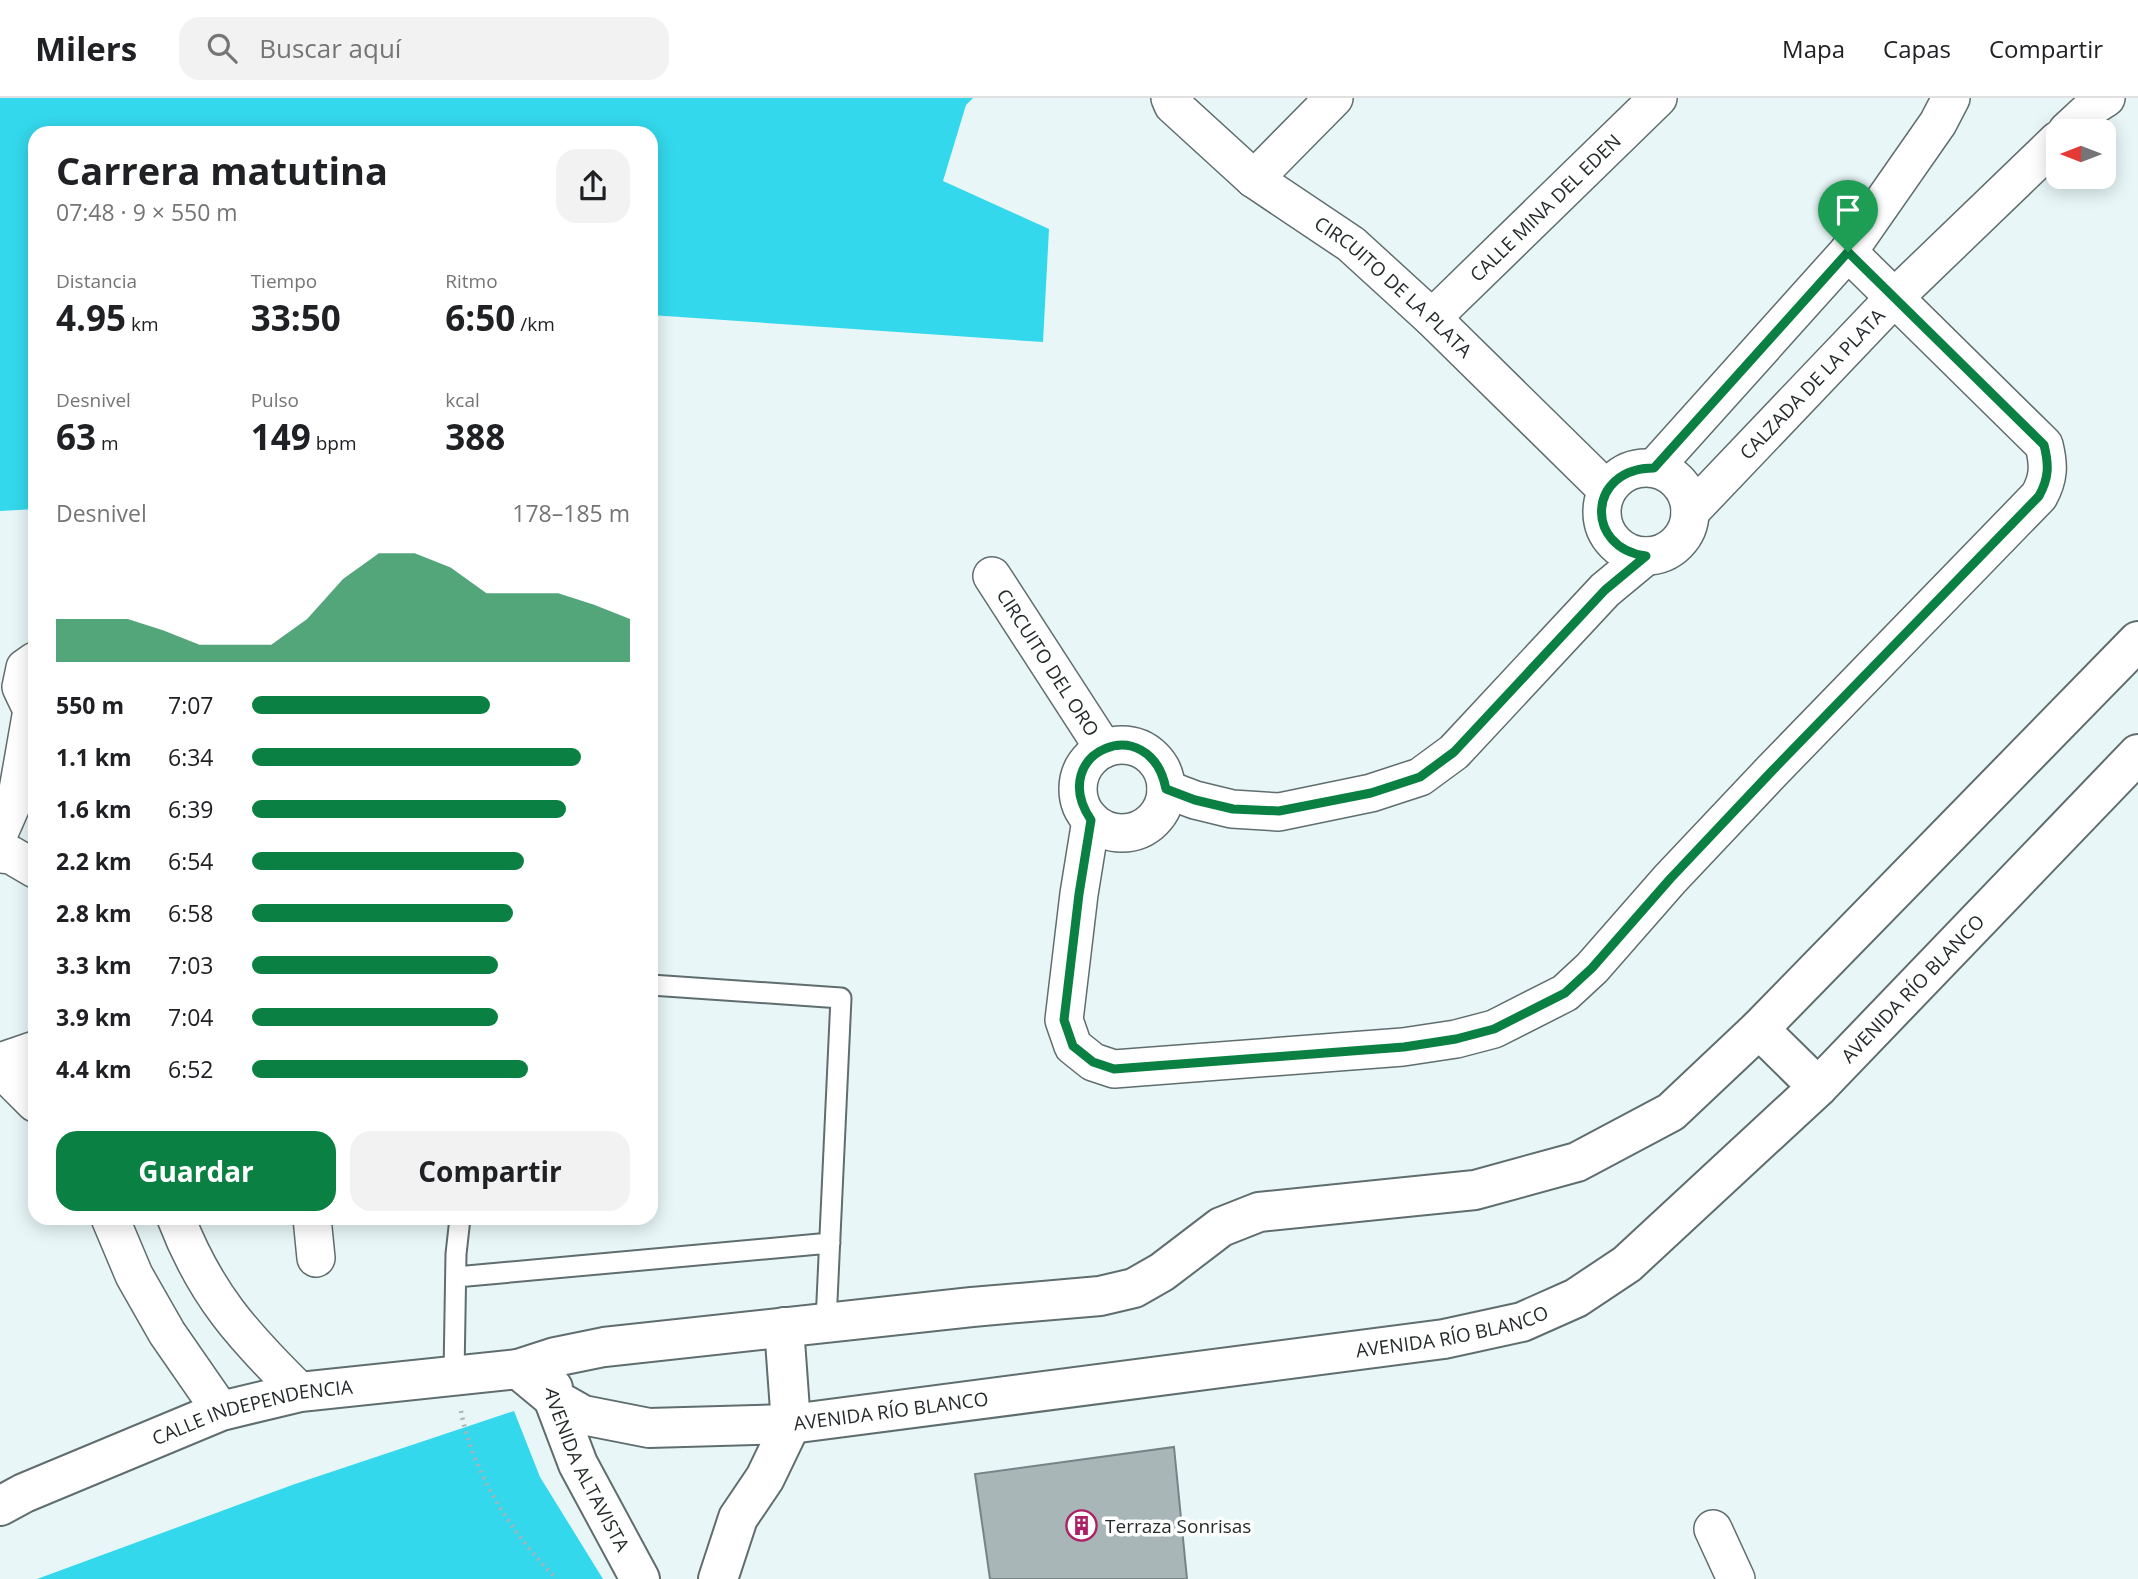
<!DOCTYPE html>
<html lang="es">
<head>
<meta charset="utf-8">
<style>
	body { margin:0; font-family:"Open Sans",sans-serif; background:#f2f2f2; color:#202124; height:100vh; display:flex; flex-direction:column; font-size:26px; white-space:nowrap }
	* { box-sizing:border-box; margin:0 }
	p { font-size:23px; color:#757577 }
	.icon { flex:none; width:38px; height:38px; fill:none; stroke:currentColor; stroke-width:2; stroke-linecap:round; stroke-linejoin:round }
	.map { position:relative; flex:1; overflow:hidden }
	.details { position:absolute; left:28px; top:28px; width:630px; height:1099px; display:flex; flex-direction:column; background:#fff; border-radius:21px; box-shadow:0 4px 18px #0003 }
	.details>* { flex:none }
	.needle { width:46px; rotate:270deg }
	.buttons { position:absolute; left:2046px; top:21px; display:grid; gap:14px }
	.buttons a { display:grid; place-items:center; width:70px; height:70px; border-radius:14px; background:#fff; box-shadow:0 4px 18px #0003; font-size:35px }
	.pin { position:absolute; display:grid; place-items:center; width:60px; height:60px; color:#fff; margin:-72px -30px; border-radius:50% 50% 50% 0; rotate:-45deg; box-shadow:0 0 7px #0007 }
	.pin .icon { rotate:45deg }
	.round { display:grid; place-items:center; flex:none; width:74px; height:74px; border-radius:21px; background:#f2f2f2 }
	.headline { display:flex; align-items:center; justify-content:space-between; height:119px; padding:0 28px }
	h1 { font-size:38px; font-weight:700; line-height:52px }
	.metrics { display:grid; grid-template-columns:repeat(3,1fr); gap:10px; height:119px; padding:7px 28px }
	.metrics div { display:grid; align-content:center }
	.metrics b { font-size:35px; font-weight:700 }
	.metrics small { font-size:19px; font-weight:400 }
	.metrics p { font-size:19px }
	.chart { height:196px; padding:14px 28px }
	.chart p { display:flex; justify-content:space-between }
	.chart svg { width:100%; height:126px; margin-top:7px; fill:#0b8043; opacity:.7 }
	.button { display:flex; gap:14px; margin-top:auto; padding:14px 28px }
	.button a { flex:1; height:80px; border-radius:21px; background:#0b8043; color:#fff; font-size:28px; font-weight:700; line-height:80px; text-align:center }
	.button a+a { background:#f2f2f2; color:#202124 }
	ul { padding:0 28px; list-style:none; font-size:23px }
	li { display:grid; grid-template-columns:112px 84px 1fr; align-items:center; height:52px }
	li i { height:18px; border-radius:9px; background:#0b8043 }
	header { display:flex; align-items:center; gap:42px; box-sizing:border-box; height:98px; padding:0 35px; background:#fff; border-bottom:2px solid #e0e0e0 }
	header strong { font-size:33px }
	nav { display:flex; gap:38px; margin-inline-start:auto; font-size:24px }
	.search { width:490px; height:63px; background:#f2f2f2; display:flex; align-items:center; gap:18px; box-sizing:border-box; padding:0 24px; border-radius:21px; color:#757577; font-size:26px }
	.map>svg:first-child { display:block }
</style>
</head>
<body>
<header>
<strong>Milers</strong>
<div class="search"><svg class="icon" aria-label="search" viewBox="0 0 24 24"><circle cx="10" cy="10" r="6"/><path d="M15 15l6 6"/></svg>Buscar aquí</div>
<nav><a>Mapa</a><a>Capas</a><a>Compartir</a></nav>
</header>
<div class="map">
<svg width="2138" height="1481" viewBox="0 0 2138 1481">
	<rect width="100%" height="100%" fill="#e8f6f8"/>
	<path fill="#34d8ec" d="M0,0H973L966,7L943,83L1049,131L1043,244L651,217V35H35V411L0,413Z
		M514,1313L540,1379L603,1481H37L295,1386Z"/>
	<path fill="#a8b6b8" stroke="#778486" stroke-width="2" d="M1174,1349L1187,1481H990L975,1376Z"/>
	<g fill="none" stroke-linecap="round" stroke-linejoin="round">
		<defs>
			<path id="lane" d="M651,887L841,900L826,1224
				M456,1179L830,1145
				M454,1277L456,1156L460,1120"/>
			<g id="street">
				<path id="s1" d="M1170,0L1173,7L1254,81L1351,146L1432,220L1607,392"/>
				<path d="M2067,33L2095,7L2106,0"/>
				<path d="M1254,81L1334,0"/>
				<path id="s2" d="M1432,220L1658,0"/>
				<path d="M1654,370L1848,154L1938,25L1951,0"/>
				<circle cx="1646" cy="414" r="44"/>
				<path id="s3" d="M1690,414L1894,200L2058,42"/>
				<path id="s4" d="M992,478L1104,651"/>
				<circle cx="1122" cy="691" r="44"/>
				<path d="M1166,691L1195,702L1232,711L1279,714L1371,695L1420,679L1454,654L1605,492L1646,458"/>
				<path d="M1091,722L1079,796L1064,922L1073,948L1093,964L1114,971L1403,949L1456,941L1494,931L1565,895L1592,870L1670,781L1772,673L2039,398C2049,380 2049,367 2044,347L1848,154"/>
				<path d="M0,733L18,692L32,612L21,589L25,570L35,563"/>
				<path d="M0,756L11,757L35,771"/>
				<path d="M0,964L35,952"/>
				<path d="M0,970L35,1005"/>
				<path d="M110,1120L134,1177L167,1235L221,1313"/>
				<path d="M176,1120C205,1196 243,1238 300,1294"/>
				<path d="M312,1120L316,1160"/>
				<path d="M1713,1431L1736,1481"/>
			</g>
			<g id="secondary">
				<path d="M1759,931L1818,989"/>
				<path id="s5" d="M518,1271L553,1300L583,1317L649,1330L791,1326L1444,1241L1522,1224L1576,1200L1627,1166L1818,989L2138,656"/>
				<path id="s6" d="M553,1290V1300L578,1366L640,1481"/>
				<path id="s7" d="M0,1408L24,1395L221,1313L300,1294L518,1271L555,1259L604,1249L972,1209L1100,1198L1134,1190L1162,1174L1221,1129L1259,1114L1475,1092L1577,1064L1671,1014L1759,931L2138,543"/>
				<path d="M718,1481L738,1420L765,1380L791,1326L784,1229"/>
			</g>
		</defs>
		<use href="#lane" stroke="#606d6f" stroke-width="23"/>
		<use href="#street" stroke="#606d6f" stroke-width="40"/>
		<use href="#secondary" stroke="#606d6f" stroke-width="42"/>
		<path stroke="#a8b4b6" stroke-width="4.5" stroke-dasharray="2 5" stroke-linecap="butt" d="M461,1313C472,1374 513,1438 557,1481"/>
		<use href="#lane" stroke="#fff" stroke-width="19"/>
		<use href="#street" stroke="#fff" stroke-width="37"/>
		<use href="#secondary" stroke="#fff" stroke-width="38"/>
	</g>
	<g fill="none" stroke-linecap="round" stroke-linejoin="round">
		<defs>
			<path id="route" d="M1848,154L2044,347C2049,367 2049,380 2039,398L1772,673L1670,781L1592,870L1565,895L1494,931L1456,941L1404,949L1114,971L1093,964L1073,948L1064,922L1079,796L1091,722C1045,654 1150,610 1166,691L1195,702L1233,711L1279,713L1371,695L1420,679L1454,654L1605,492L1646,458C1584,450 1587,370 1654,370Z"/>
		</defs>
		<use href="#route" stroke="#fff" stroke-width="14"/>
		<use href="#route" stroke="#0b8043" stroke-width="9"/>
	</g>
	<defs>
		<symbol id="building-ring" viewBox="-11 -11 22 22"><circle r="9.5" fill="#fff" stroke="#ac2163" stroke-width="1.5"/><path d="M-4-6H4V6H1V3H-1V6H-4ZM-2.5-4.3h1.7v1.8h-1.7ZM.8-4.3h1.7v1.8H.8ZM-2.5-1h1.7V.8h-1.7ZM.8-1h1.7V.8H.8Z" fill="#ac2163"/></symbol>
	</defs>
	<g fill-rule="evenodd">
		<use href="#building-ring" x="1064" y="1410" width="35" height="35"/>
	</g>
	<g text-anchor="middle" dominant-baseline="central" stroke-width="7" stroke-linejoin="round" paint-order="stroke">
		<g font-size="19" fill="#252b2c" stroke="#fff">
			<text stroke="none"><textPath href="#s2" startOffset="158">CALLE MINA DEL EDEN</textPath></text>
			<text stroke="none"><textPath href="#s1" startOffset="294">CIRCUITO DE LA PLATA</textPath></text>
			<text stroke="none"><textPath href="#s3" startOffset="177">CALZADA DE LA PLATA</textPath></text>
			<text stroke="none"><textPath href="#s4" startOffset="103">CIRCUITO DEL ORO</textPath></text>
			<text stroke="none"><textPath href="#s5" startOffset="1545">AVENIDA RÍO BLANCO</textPath></text>
			<text stroke="none"><textPath href="#s5" startOffset="957">AVENIDA RÍO BLANCO</textPath></text>
			<text stroke="none"><textPath href="#s5" startOffset="390">AVENIDA RÍO BLANCO</textPath></text>
			<text stroke="none"><textPath href="#s7" startOffset="271">CALLE INDEPENDENCIA</textPath></text>
			<text stroke="none"><textPath href="#s6" startOffset="89">AVENIDA ALTAVISTA</textPath></text>
		</g>
		<g font-size="19" fill="#252b2c" stroke="#fff" text-anchor="start">
			<text x="1105" y="1428">Terraza Sonrisas</text>
		</g>
	</g>
</svg>
<div class="buttons">
<a><svg class="needle" viewBox="-14 -14 28 28"><path d="M0-13l5 13h-10z" fill="#e53935"/><path d="M0 13l5-13h-10z" fill="#757577"/></svg></a>
</div>
<div class="pin" style="left:1848px;top:154px;background:#1e9e55"><svg class="icon" aria-label="arrive" viewBox="0 0 24 24"><path d="M6 21V4h12l-3 4 3 4H6"/></svg></div>
<section class="details">
<div class="headline"><div><h1>Carrera matutina</h1><p>07:48 · 9 × 550 m</p></div><a class="round"><svg class="icon" aria-label="share" viewBox="0 0 24 24"><path d="M12 15V3M7 8l5-5 5 5M5 13v7h14v-7"/></svg></a></div>
<div class="metrics">
<div><p>Distancia</p><b>4.95<small> km</small></b></div>
<div><p>Tiempo</p><b>33:50</b></div>
<div><p>Ritmo</p><b>6:50<small> /km</small></b></div>
</div>
<div class="metrics">
<div><p>Desnivel</p><b>63<small> m</small></b></div>
<div><p>Pulso</p><b>149<small> bpm</small></b></div>
<div><p>kcal</p><b>388</b></div>
</div>
<div class="chart"><p><span>Desnivel</span>178–185 m</p>
<svg viewBox="0 0 160 44" preserveAspectRatio="none"><path d="M0 44V29L10 29L20 29L30 33L40 38L50 38L60 38L70 29L80 15L90 6L100 6L110 11L120 20L130 20L140 20L150 24L160 29V44z"/></svg>
</div>
<ul>
<li><b>550 m</b>7:07<i style="width:63%"></i></li>
<li><b>1.1 km</b>6:34<i style="width:87%"></i></li>
<li><b>1.6 km</b>6:39<i style="width:83%"></i></li>
<li><b>2.2 km</b>6:54<i style="width:72%"></i></li>
<li><b>2.8 km</b>6:58<i style="width:69%"></i></li>
<li><b>3.3 km</b>7:03<i style="width:65%"></i></li>
<li><b>3.9 km</b>7:04<i style="width:65%"></i></li>
<li><b>4.4 km</b>6:52<i style="width:73%"></i></li>
</ul>
<div class="button"><a>Guardar</a><a>Compartir</a></div>
</section>
</div>
</body>
</html>
